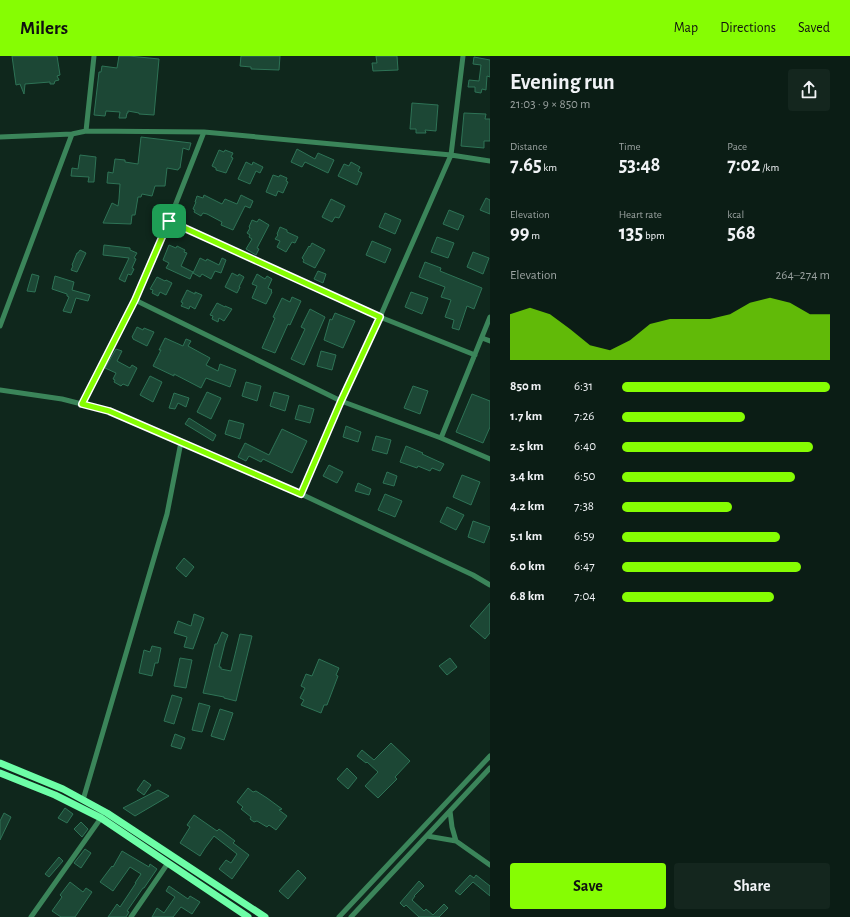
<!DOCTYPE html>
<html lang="en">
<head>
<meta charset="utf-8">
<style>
	body { margin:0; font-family:"Alegreya Sans",sans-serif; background:#14261e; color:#f1f3f6; height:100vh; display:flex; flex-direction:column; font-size:15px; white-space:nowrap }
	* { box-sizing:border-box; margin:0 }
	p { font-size:13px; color:#9aa2a0 }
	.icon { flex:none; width:22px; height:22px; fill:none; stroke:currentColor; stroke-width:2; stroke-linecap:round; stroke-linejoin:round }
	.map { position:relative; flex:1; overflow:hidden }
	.sheet { display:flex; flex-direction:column; background:#0b1d15; width:360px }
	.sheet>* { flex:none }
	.pin { position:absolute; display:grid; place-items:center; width:34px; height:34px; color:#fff; margin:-17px; border-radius:8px; box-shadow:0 2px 6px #0006 }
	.round { display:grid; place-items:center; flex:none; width:42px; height:42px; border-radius:4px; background:#14261e }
	.overview { display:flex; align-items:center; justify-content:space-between; height:68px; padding:0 20px }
	h1 { font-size:22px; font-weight:700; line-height:30px }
	.figures { display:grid; grid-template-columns:repeat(3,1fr); gap:6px; height:68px; padding:4px 20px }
	.figures div { display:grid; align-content:center }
	.figures b { font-size:20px; font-weight:700 }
	.figures small { font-size:11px; font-weight:400 }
	.figures p { font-size:11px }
	.chart { height:112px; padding:8px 20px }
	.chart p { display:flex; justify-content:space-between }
	.chart svg { width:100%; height:72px; margin-top:4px; fill:#86fd03; opacity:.7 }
	.button { display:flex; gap:8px; margin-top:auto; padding:8px 20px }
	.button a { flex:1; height:46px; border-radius:4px; background:#86fd03; color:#111; font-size:16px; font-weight:700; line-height:46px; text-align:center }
	.button a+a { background:#14261e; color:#f1f3f6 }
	ul { padding:0 20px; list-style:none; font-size:13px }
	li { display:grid; grid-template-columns:64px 48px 1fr; align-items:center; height:30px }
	li i { height:10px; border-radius:5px; background:#86fd03 }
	header { display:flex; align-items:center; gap:24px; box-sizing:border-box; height:56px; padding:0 20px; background:#86fd03; color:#111 }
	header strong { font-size:19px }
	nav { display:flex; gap:22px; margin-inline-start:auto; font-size:14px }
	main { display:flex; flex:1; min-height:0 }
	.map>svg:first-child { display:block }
</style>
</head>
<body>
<header>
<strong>Milers</strong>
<nav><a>Map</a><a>Directions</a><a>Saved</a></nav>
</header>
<main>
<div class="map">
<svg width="490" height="861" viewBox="0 0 490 861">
	<rect width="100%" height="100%" fill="#0f271c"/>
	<path fill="#1c4735" stroke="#2e7356" d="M12,0H57L60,19L57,20L59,24L55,25L54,28H50V26L25,28L24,38L20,28L16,29Z
		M119,0H129L159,3L154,59L139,58V57L128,55V57H127L126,62H119L120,56L106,55L105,60L94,59L99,16H101L102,10L117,12Z
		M241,0H280L279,14L251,13V11L240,10Z
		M376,0H397L398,14L373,15L372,7H377Z
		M474,1L490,4V21L487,20L486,34L482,33L481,37L475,36V31H468L469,24L479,25L481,9L473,8Z
		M412,47L438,49L436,75L425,74L426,77H416V73H410Z
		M464,57L486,58L485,63H490V85H484V92L461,90Z
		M141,81L191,87L189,94L183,92L180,112H179L178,114L167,112L165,130H155L152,140L142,138L141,141H138L135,159H132L131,168L103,167L112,147L118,150L119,143L120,128L107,127L108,116L113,117L115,103L125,104V106L138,108Z
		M297,93L315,103L318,97L334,104L328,117L305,106L302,111L291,106Z
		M219,94L224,96L225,94L233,97L231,101L233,102L226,117L216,114V112L212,110Z
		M80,99L96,101L94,126H88L89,121L71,120L72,112L78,113Z
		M246,106L252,109L253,106L263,111L260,117L256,115L250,128L238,123Z
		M351,106L360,111L358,115L362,117L357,129L338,120L344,108L349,110Z
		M273,119L279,121L280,119L287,122L286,125L288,126L283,137L278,135L276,140L266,136Z
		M204,139L222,148L225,143L237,148L241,139L253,145L250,152L245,150L233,174L221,169L222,166L207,158L203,157L201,160L194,156L195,154L193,153L196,146H195L197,140L203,142Z
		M486,142L490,144V158L480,154Z
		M331,143L345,150L339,162L335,161L332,166L322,161Z
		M449,154L464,160L458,174L443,168Z
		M385,157L401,164L395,178L379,171Z
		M259,163L269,169L257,192L259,193L256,199L246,193L252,183L249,181L250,179L247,177L250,172L249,171L252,164L257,166Z
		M280,171L287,174V176L298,181L295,187L292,186L286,196L277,191L280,185L275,183L278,179L277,178Z
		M437,181L454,187L448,202L431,196Z
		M372,185L391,193L385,207L366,199Z
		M312,187L325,194L315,212L303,206L304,204L302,202L309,190L310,191Z
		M104,189L130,192V194L137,197L134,202L136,203L132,212L134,213L131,219L128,218L125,226L119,223L129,202L103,199Z
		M169,189L176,192L177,190L185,194L184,196L187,197L181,210L193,216L190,223L166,212L169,207L163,204Z
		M80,194L86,197L77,216L71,214L73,210L72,209L77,197H78Z
		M473,196L489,202L483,218L467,211Z
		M200,202L206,205L207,203L219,209L222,202L226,204L221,217L215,215L211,223L202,218L200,221L193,217Z
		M425,206L441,212L440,215L482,232L474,253L467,250L459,274L452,272L454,264L445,261L451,244L441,241L445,231L419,221Z
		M318,215L326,218L323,227L314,223Z
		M232,217L238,220L239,218L244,221L239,231H240L237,237L225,231Z
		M32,218L39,220L35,236L27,235Z
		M257,218L265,223L267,220L272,223L268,232L272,234L271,235L272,236L266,248L252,242L257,230L252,228Z
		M55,220L74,226L72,234L90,239L88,245L76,242L71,257L63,255L69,241L67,240V238L52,233Z
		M157,221L165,225L166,224L172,227L166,239L160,236L158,240L152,237L153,234L150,233Z
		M187,234L195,238V236L202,239L195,253L190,250L189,253L181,250L183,247L181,246Z
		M411,236L428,242L422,258L405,251Z
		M292,241L301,245L290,269L288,268L275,297L262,292L275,262L273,261L282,242L290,246Z
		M217,247L225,251V250L232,253L224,265L219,262L218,266L212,263L213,260L210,259Z
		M310,253L325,261L304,309L291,303L305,273L301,271Z
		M335,257L355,265L343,292L324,284L330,263L332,264Z
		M137,271L143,274L144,272L154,276L147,290L133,283V282L132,281Z
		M165,282L183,290L186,283L191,285L188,290L210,302L206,309L218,315L220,308L236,314L230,331L206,322L201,332L174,318V320L153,310L161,294H159Z
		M116,293L122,295L117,305L130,312L132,309L137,312L128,330L123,328L121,330L114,326L115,324L113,323L116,317L105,312Z
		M321,295L336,299L332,314L317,310Z
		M150,320L162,326L153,346L140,339Z
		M246,326L261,330L257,345L242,340Z
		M413,330L428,335L420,358L404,352Z
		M207,336L221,342L211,363L197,356Z
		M274,336L289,340L285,355L270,350Z
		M174,337L189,342L186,351L178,347L175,353L169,352Z
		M472,338L490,345V371L483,387L456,376Z
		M299,349L314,353L310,367L295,363Z
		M189,362L216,379L213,385L185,368Z
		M229,364L244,368L240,383L225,378Z
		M346,370L361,376L358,386L343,381Z
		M282,373L307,385L292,417L263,403L261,406L249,400L246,405L238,401L245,387L269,399Z
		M376,380L391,384L387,398L372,394Z
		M406,390L423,397L422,398L444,408L440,415L432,412L430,415L418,410L417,412L400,406Z
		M329,409L343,416L337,427L323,420Z
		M387,416L397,420L394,430L383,427Z
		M462,419L480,426L471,449L453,441Z
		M358,427L371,433L369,439L355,435Z
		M385,438L402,445L395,461L378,454Z
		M447,451L464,459L456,474L440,466Z
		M473,465L490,471L484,487L468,481Z
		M184,502L194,511L186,521L176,512Z
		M490,547V577L485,583L470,570Z
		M194,558L204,562L193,593L184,591L187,581L174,577L178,565L191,570Z
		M222,576L228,579L225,587L219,611H221V613L231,615L240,578L252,580L236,645L224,642V641L203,637L215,588H217Z
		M152,590L161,592L158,607H155L152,620L139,617L144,594L150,596Z
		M180,602L192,604L186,632L174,630Z
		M450,602L457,611L447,619L439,610Z
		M319,603L339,612L336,619L338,620L327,649H324L321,657L301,649L304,644L300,642L305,632L301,630L306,618L312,620Z
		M172,639L182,642L174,668L164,665Z
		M199,647L210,650L202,676L192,674Z
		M220,653L233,657L224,684L211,680Z
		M175,678L185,682L181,693L171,690Z
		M391,687L410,705L395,721L397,723L378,742L365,730L378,716L367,706L366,707L357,700L362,694L374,704Z
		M347,712L357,722L348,733L337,723Z
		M144,724L151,729L144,739L137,734Z
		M248,732L253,736L256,735L267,742L282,753L279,754L287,760L276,774L269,769L267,771L257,765L254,766L250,763L251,761L241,753L243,751L237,746Z
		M158,734L169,740L135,760L123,752Z
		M65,752L73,758L67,767L58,762Z
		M4,757L11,761L0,784V765Z
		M194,759L217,775L219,773L235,785L233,787L249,799L232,823L219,813L226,804L231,807L237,798L214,780L205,792L200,800L180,787L190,771L187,769Z
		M81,766L88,773L82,781L74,773Z
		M85,793L91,797L81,812L74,807Z
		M122,795L149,811L150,808L157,813L144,832H143L127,855L129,856L126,861H108L117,848L120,851L136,827H135L141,818L130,811L113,835L100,826L112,810L113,811Z
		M59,801L63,805L49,821L45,818Z
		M298,814L306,822L288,843L279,835Z
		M470,819L474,822L476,819L490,830V840L473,826L460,839L455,835Z
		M419,825L424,830L414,840H415L412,844L424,855L426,853L433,859L444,848L448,852L439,861H419L406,849L404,851L400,847Z
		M70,826L83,836L86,832L92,836L75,861H61L52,855L62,841L60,839Z
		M169,830L188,843L190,840L200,846L192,858L181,851L173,861H152L157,852L164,857L175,841L166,835Z"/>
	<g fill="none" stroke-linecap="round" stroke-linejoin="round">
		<path stroke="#3b855a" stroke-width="5" d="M86,75L94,0
			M0,81L72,78L86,75L204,76L451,99L490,105
			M169,165L380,261L475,299
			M135,244L341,345L441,382L490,403
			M0,270L72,78
			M482,282L490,285
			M0,334L62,343L109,355L301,438L473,519L490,529
			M83,347L135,244L169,165L204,76
			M441,382L490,261
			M301,438L341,345L380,261L451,99L463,0
			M83,744L167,458L181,386
			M450,755L452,771L456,785
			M427,780L456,785L490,809
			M31,861L101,762
			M131,861L168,807
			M339,861L490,700
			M351,861L490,712"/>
		<path stroke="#6dfea7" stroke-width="7" d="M0,707L63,733L107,757L265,861
			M0,717L55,739L101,762L248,861"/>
	</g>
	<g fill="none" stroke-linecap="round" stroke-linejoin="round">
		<defs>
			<path id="route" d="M169,165L380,261L341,345L301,438L109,355L82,348L135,244Z"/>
		</defs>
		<use href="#route" stroke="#fff" stroke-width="8"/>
		<use href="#route" stroke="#86fd03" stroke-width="5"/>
	</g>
</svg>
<div class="pin" style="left:169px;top:165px;background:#1e9e55"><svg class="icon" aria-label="arrive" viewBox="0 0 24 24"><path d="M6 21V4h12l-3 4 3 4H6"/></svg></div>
</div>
<section class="sheet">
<div class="overview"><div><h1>Evening run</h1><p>21:03 · 9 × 850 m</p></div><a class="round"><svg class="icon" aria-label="share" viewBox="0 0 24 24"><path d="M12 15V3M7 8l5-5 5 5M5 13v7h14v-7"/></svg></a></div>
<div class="figures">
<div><p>Distance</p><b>7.65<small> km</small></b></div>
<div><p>Time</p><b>53:48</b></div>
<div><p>Pace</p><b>7:02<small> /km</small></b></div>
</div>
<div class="figures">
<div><p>Elevation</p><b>99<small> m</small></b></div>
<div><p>Heart rate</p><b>135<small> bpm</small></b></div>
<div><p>kcal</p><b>568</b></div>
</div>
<div class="chart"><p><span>Elevation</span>264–274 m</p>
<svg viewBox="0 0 160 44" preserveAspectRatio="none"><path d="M0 44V16L10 12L20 16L30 25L40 35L50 38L60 32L70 22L80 19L90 19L100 19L110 16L120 9L130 6L140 9L150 16L160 16V44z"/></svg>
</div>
<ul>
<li><b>850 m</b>6:31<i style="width:100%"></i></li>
<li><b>1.7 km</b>7:26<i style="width:59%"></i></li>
<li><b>2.5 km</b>6:40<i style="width:92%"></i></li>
<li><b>3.4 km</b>6:50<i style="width:83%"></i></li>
<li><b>4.2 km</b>7:38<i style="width:53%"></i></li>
<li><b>5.1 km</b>6:59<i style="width:76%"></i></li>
<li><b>6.0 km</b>6:47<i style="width:86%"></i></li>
<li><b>6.8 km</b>7:04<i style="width:73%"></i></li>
</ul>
<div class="button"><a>Save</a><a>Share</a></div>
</section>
</main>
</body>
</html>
